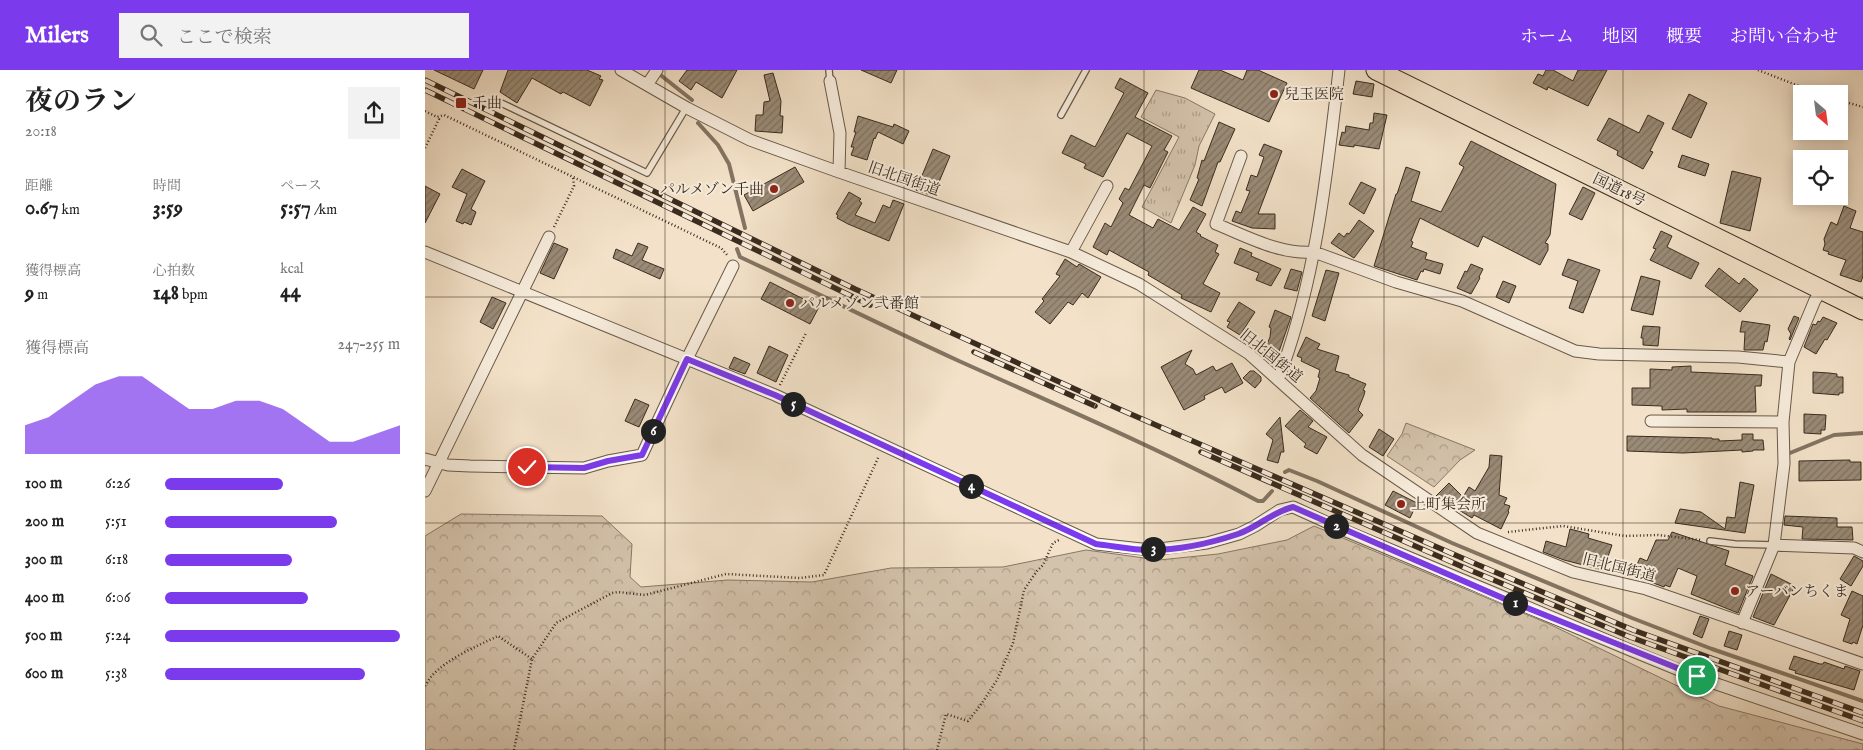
<!DOCTYPE html>
<html lang="ja">
<head>
<meta charset="utf-8">
<style>
	body { margin:0; font-family:"IM FELL English","Noto Serif JP",serif; background:#f2f2f2; color:#222; height:100vh; display:flex; flex-direction:column; font-size:19px; white-space:nowrap }
	* { box-sizing:border-box; margin:0 }
	p { font-size:16px; color:#767676 }
	.icon { flex:none; width:28px; height:28px; fill:none; stroke:currentColor; stroke-width:2; stroke-linecap:round; stroke-linejoin:round }
	.map { position:relative; flex:1; overflow:hidden }
	.sheet { display:flex; flex-direction:column; background:#fff; width:425px }
	.sheet>* { flex:none }
	.needle { width:32px; rotate:152deg }
	.tools { position:absolute; left:1368px; top:15px; display:grid; gap:10px }
	.tools a { display:grid; place-items:center; width:55px; height:55px; border-radius:0px; background:#fff; box-shadow:0 2px 12px #0003; font-size:25px }
	.pin { position:absolute; display:grid; place-items:center; width:42px; height:42px; color:#fff; margin:-21px; border:2px solid #fff; border-radius:50%; box-shadow:0 1px 5px #0007 }
	.km { position:absolute; width:25px; height:25px; margin:-12px; border-radius:50%; background:#222; color:#fff; font-size:14px; line-height:25px; text-align:center }
	.round { display:grid; place-items:center; flex:none; width:52px; height:52px; border-radius:0px; background:#f2f2f2 }
	.headline { display:flex; align-items:center; justify-content:space-between; height:85px; padding:0 25px }
	h1 { font-size:28px; font-weight:700; line-height:38px }
	.stats { display:grid; grid-template-columns:repeat(3,1fr); gap:8px; height:85px; padding:5px 25px }
	.stats div { display:grid; align-content:center }
	.stats b { font-size:21px; font-weight:700 }
	.stats small { font-size:14px; font-weight:400 }
	.stats p { font-size:14px }
	.chart { height:140px; padding:10px 25px }
	.chart p { display:flex; justify-content:space-between }
	.chart svg { width:100%; height:90px; margin-top:5px; fill:#7c3aed; opacity:.7 }
	ul { padding:0 25px; list-style:none; font-size:16px }
	li { display:grid; grid-template-columns:80px 60px 1fr; align-items:center; height:38px }
	li i { height:12px; border-radius:6px; background:#7c3aed }
	header { display:flex; align-items:center; gap:30px; box-sizing:border-box; height:70px; padding:0 25px; background:#7c3aed; color:#fff }
	header strong { font-size:24px }
	nav { display:flex; gap:28px; margin-inline-start:auto; font-size:18px }
	.search { width:350px; height:45px; background:#f2f2f2; display:flex; align-items:center; gap:12px; box-sizing:border-box; padding:0 18px; border-radius:0px; color:#767676; font-size:19px }
	main { display:flex; flex:1; min-height:0 }
	.map>svg:first-child { display:block }
</style>
</head>
<body>
<header>
<strong>Milers</strong>
<div class="search"><svg class="icon" aria-label="search" viewBox="0 0 24 24"><circle cx="10" cy="10" r="6"/><path d="M15 15l6 6"/></svg>ここで検索</div>
<nav><a>ホーム</a><a>地図</a><a>概要</a><a>お問い合わせ</a></nav>
</header>
<main>
<section class="sheet">
<div class="headline"><div><h1>夜のラン</h1><p>20:18</p></div><a class="round"><svg class="icon" aria-label="share" viewBox="0 0 24 24"><path d="M12 15V3M7 8l5-5 5 5M5 13v7h14v-7"/></svg></a></div>
<div class="stats">
<div><p>距離</p><b>0.67<small> km</small></b></div>
<div><p>時間</p><b>3:59</b></div>
<div><p>ペース</p><b>5:57<small> /km</small></b></div>
</div>
<div class="stats">
<div><p>獲得標高</p><b>9<small> m</small></b></div>
<div><p>心拍数</p><b>148<small> bpm</small></b></div>
<div><p>kcal</p><b>44</b></div>
</div>
<div class="chart"><p><span>獲得標高</span>247–255 m</p>
<svg viewBox="0 0 160 44" preserveAspectRatio="none"><path d="M0 44V30L10 26L20 18L30 10L40 6L50 6L60 14L70 22L80 22L90 18L100 18L110 22L120 30L130 38L140 38L150 34L160 30V44z"/></svg>
</div>
<ul>
<li><b>100 m</b>6:26<i style="width:50%"></i></li>
<li><b>200 m</b>5:51<i style="width:73%"></i></li>
<li><b>300 m</b>6:18<i style="width:54%"></i></li>
<li><b>400 m</b>6:06<i style="width:61%"></i></li>
<li><b>500 m</b>5:24<i style="width:100%"></i></li>
<li><b>600 m</b>5:38<i style="width:85%"></i></li>
</ul>
</section>
<div class="map">
<svg width="1438" height="680" viewBox="0 0 1438 680">
	<defs>
		<pattern id="grass-tufts" width="24" height="20" patternUnits="userSpaceOnUse" patternTransform="scale(1.25)"><rect width="24" height="20" fill="#d4c3ac"/><path d="M3 7l-1-3M5 7V3M7 7l1-3M15 17l-1-3M17 17v-4M19 17l1-3" fill="none" stroke="#ad9f8b"/></pattern>
		<pattern id="forest-crowns" width="20" height="18" patternUnits="userSpaceOnUse" patternTransform="scale(1.25)"><rect width="20" height="18" fill="#d4c3ac"/><path d="M2 6a3 3 0 1 1 6 0M12 15a3 3 0 1 1 6 0" fill="none" stroke="#ad9f8b"/></pattern>
		<pattern id="building-hatch" width="6" height="6" patternUnits="userSpaceOnUse" patternTransform="scale(1.25)"><rect width="6" height="6" fill="#9a8b77"/><path d="M-1 1l2-2M0 6l6-6M5 7l2-2" fill="none" stroke="#7f7261"/></pattern>
	</defs>
	<rect width="100%" height="100%" fill="#f3e2c9"/>
	<filter id="stains"><feTurbulence type="fractalNoise" baseFrequency=".004" numOctaves="4"/><feColorMatrix values="0 0 0 0 .2 0 0 0 0 .09 0 0 0 0 .02 0 0 0 .5 -.17"/></filter>
	<radialGradient id="worn" r=".72"><stop offset=".6" stop-color="#630" stop-opacity="0"/><stop offset="1" stop-color="#630" stop-opacity=".3"/></radialGradient>
	<path fill="url(#grass-tufts)" stroke="#877866" d="M731,20L760,28L790,44L774,76L770,95L746,153L717,137L754,67L716,47Z"/>
	<path fill="url(#forest-crowns)" stroke="#877866" d="M981,353L1050,380L1035,390L1009,417L962,386L977,364Z
		M36,444L177,446L207,474L205,507L216,517L303,510L387,512L466,498L578,497L661,480L734,490L793,484L862,470L889,456L1122,553L1294,636L1438,674V680H0V466Z"/>
	<g fill="none" stroke-linecap="round" stroke-linejoin="round">
		<path stroke="#837462" stroke-width="4" d="M233,3L267,30
			M273,53L293,75L304,94L320,158
			M312,179L315,187C388,221 460,257 534,291C634,336 735,379 833,431H838L847,421
			M1365,383L1409,365L1438,363
			M860,402L864,400L892,411L1027,473L1207,548L1287,579L1438,631"/>
	</g>
	<path fill="url(#building-hatch)" stroke="#3a2c1f" d="M9,0H58L49,19Z
		M83,0H162L176,6L174,9L178,10L165,36L138,22L136,24L107,8L92,33L75,22Z
		M262,0H312L297,28L271,12L266,20L254,11Z
		M436,0H472L466,13Z
		M774,0H795L818,10L822,0H833L862,13L844,52L766,18Z
		M1121,0H1128L1148,11L1153,0H1182L1163,36L1123,17L1122,20L1108,13L1113,4L1118,6Z
		M348,3L356,31L355,46H358L357,63L330,61L331,45H338L339,32L345,31L339,5Z
		M695,8L723,23L710,47L747,66L739,80L743,82L725,118L719,115L704,145L728,158L733,149L754,160L768,137L781,144L771,162L776,165L775,166L793,175L790,182L794,184L778,214L795,223L786,242L756,228L757,225L723,205L724,202L684,180L682,185L668,177L680,153L686,157L698,133L694,129L700,118L704,120L727,76L702,63L678,107L659,98L661,94L637,83L646,65L670,77L699,23L690,18Z
		M931,11L949,14L947,27L928,24Z
		M1264,24L1282,33L1266,68L1247,59Z
		M949,43L962,45L954,79L929,75V77L914,75L917,62L920,63L921,56L944,60L945,53H948Z
		M1223,45L1239,53L1225,81L1228,82L1218,99L1192,85L1193,81L1172,70L1184,48L1214,63Z
		M433,46L468,57L469,54L484,61L478,74L453,62L450,69L449,68L442,90L426,85L429,77H426L431,62H429Z
		M794,52L810,59L795,92H793L777,136L765,130L774,109L772,108L777,90L779,91Z
		M1046,71L1131,114L1125,165L1120,173L1123,174V180L1115,195L1058,166L1053,177L995,148L986,171L988,172L986,177L1002,183L1000,189L1018,194L1015,204L999,199L998,202L996,201L992,210L949,196L971,124H972L981,97L995,102L986,131L1016,142L1039,97L1034,94Z
		M839,74L857,81L833,144H850V159L827,158L807,151L811,141L816,143L825,121L821,120L826,105L832,107L839,87L834,85Z
		M508,79L525,86L508,126L491,120Z
		M1257,85L1284,94L1280,106L1253,97Z
		M370,97L379,112L328,141L319,125Z
		M37,99L60,111L46,139L51,142L46,155L39,152L38,154L31,151L42,124L27,117Z
		M1307,101L1336,108L1325,161L1295,153Z
		M936,112L951,119L939,144L924,134Z
		M0,116L15,124L0,153Z
		M1158,117L1170,123L1157,150L1144,144Z
		M424,122L436,129L434,131L437,133L430,145L450,153L458,135L465,138L468,130L479,134L464,171L423,154L412,148L413,145L411,144Z
		M1419,136L1431,141L1425,158L1438,162V206L1436,212L1415,205L1421,190L1403,184L1404,182L1398,180L1400,174L1399,169L1406,152L1412,155Z
		M934,150L949,161L929,188L906,173L914,163L919,167L922,163L924,164Z
		M1236,161L1247,166L1242,177L1274,193L1266,209L1225,190L1231,179L1228,178Z
		M129,173L143,179L129,209L115,203Z
		M213,173L223,177L217,190L239,199L235,209L188,188L191,179L207,186Z
		M815,178L827,183L826,186L856,199L846,216L831,210L834,203L809,193Z
		M640,189L652,197L654,194L676,207L663,228L657,223L648,235L643,232L625,254L610,242L619,231L617,229L635,206L631,204Z
		M1143,189L1175,200L1158,243L1144,238L1153,211L1137,205Z
		M1046,194L1058,199L1054,207L1055,208L1046,224L1032,218L1040,201L1042,202Z
		M1294,198L1314,214L1319,208L1333,220L1315,242L1280,216Z
		M866,199L877,202L872,221L859,218Z
		M901,200L914,203L900,251L887,246Z
		M1216,206L1235,211L1228,245L1206,240Z
		M1078,211L1091,216L1084,233L1071,227Z
		M345,212L394,237L385,254L336,229Z
		M67,227L81,233L68,259L55,252Z
		M814,232L830,242L815,265L802,257L805,252L802,251Z
		M850,240L866,247L850,293L837,286L845,267L846,258L844,257Z
		M1369,246L1374,248L1365,270L1364,269L1366,264L1363,259Z
		M1398,247L1412,253L1402,270L1400,269L1391,284L1379,277L1388,254L1391,255L1393,251L1395,252Z
		M1317,251L1345,255L1342,272L1340,271L1338,280H1319L1320,262H1315Z
		M1218,256L1235,257L1233,276L1218,275V268H1216Z
		M881,267L895,274L892,279L914,286L910,301L924,305V307L941,314L938,320L940,321L939,325L933,340L938,345L924,363L885,328L891,321L895,308L893,307L895,300L876,291L877,288L872,286Z
		M344,276L363,285L351,312L332,303Z
		M767,280L760,294L768,299L771,305L788,296L791,301L807,293L818,313L800,323L797,317L779,326L780,329L759,340L736,297Z
		M309,287L325,294L320,304L304,298Z
		M1266,296V302L1337,305L1336,316H1330L1331,342H1262V339L1237,340V336L1207,335V318H1225V299L1247,300V297Z
		M825,301H829L836,307V311L830,318L818,308Z
		M1388,302L1404,303L1412,304V307H1418V323H1414V325L1388,323Z
		M210,329L224,335L214,357L200,351Z
		M875,340L888,351L883,357L902,367L892,384L879,377L881,374L860,356Z
		M1379,344L1401,345L1400,360H1396V364L1379,363Z
		M855,347L859,382H856L853,393L842,390L848,370L841,364Z
		M954,359L969,369L958,386L944,377Z
		M1317,364H1328V370H1338L1339,380H1328V381L1317,382V380L1258,383L1202,381V366L1287,368V369H1294V371L1317,370Z
		M1065,385L1077,386L1074,425L1082,428L1079,434L1085,436L1083,441L1084,442L1076,459L1049,445L1047,448L1011,426L1024,413L1038,427L1044,417L1050,421L1064,397Z
		M1425,390V392H1436V410L1374,411V391Z
		M1315,412L1329,415L1320,463L1250,453L1255,439L1276,442L1300,459L1302,447L1310,448Z
		M968,421L992,433L985,448L960,435Z
		M1360,446L1412,448V457H1427L1428,470L1377,469L1378,457L1359,455Z
		M1145,459L1164,464L1163,468L1187,475L1179,498L1175,497L1174,499L1139,490L1118,482L1121,471L1141,477Z
		M1247,462L1304,481L1300,495L1328,506L1313,543L1266,524L1272,506L1253,498L1245,517L1240,515L1239,517L1207,505L1215,488L1222,491L1231,470H1243Z
		M1429,486L1438,491V496L1426,516L1415,509Z
		M1346,504L1370,516L1349,555L1328,547Z
		M1427,521L1438,526V555L1432,574L1428,572L1427,574L1418,571L1425,549L1416,545Z
		M1275,546L1284,549L1277,568L1268,564Z
		M1304,561L1317,565L1312,580L1299,576Z
		M1369,586L1395,594H1398L1399,592L1419,599L1420,596L1435,601L1429,620L1370,603L1371,601L1364,599Z"/>
	<g fill="none" stroke-linecap="round" stroke-linejoin="round">
		<defs>
			<path id="service" d="M404,0L405,11
				M72,31L222,103L261,38
				M636,45L661,0
				M1285,471L1310,474L1349,475"/>
			<path id="minor" d="M196,0L262,38L325,70L414,102L646,182L714,214L823,283L937,385L1052,463L1148,502L1221,519L1438,594
				M405,11L415,63L414,102
				M222,15L232,0
				M816,86L791,154C821,166 855,185 889,182L971,212L1037,231L1150,281L1174,284L1313,287L1364,292
				M0,182L350,325L671,474L726,480L782,473L814,464L830,456L855,440L868,437L921,461L1205,580L1271,607L1438,664
				M646,182L682,116
				M853,310C891,211 902,104 914,0
				M1226,351L1358,352
				M0,389L23,395L45,396L159,398L183,391L217,385L262,289L308,196
				M0,421L124,167
				M1349,475L1429,478L1438,482
				M1317,553L1349,475L1359,394L1358,352L1364,292L1390,230L1397,220"/>
			<path id="trunk" d="M951,0L1438,240"/>
		</defs>
		<use href="#service" stroke="#685a4a" stroke-width="8"/>
		<use href="#minor" stroke="#685a4a" stroke-width="13"/>
		<use href="#trunk" stroke="#3a2c1f" stroke-width="21"/>
		<path stroke="#3a2c1f" stroke-width="2.5" stroke-dasharray="1 2.5" stroke-linecap="butt" d="M1333,0L1394,24
			M1414,30L1438,37
			M0,41L12,47L19,45L296,178L303,186
			M0,78L14,49L12,47
			M129,157L149,116L148,107
			M355,315L381,263
			M1083,462L1138,456L1200,466L1233,465L1276,470
			M0,616C11,593 50,577 73,566L107,589L131,553L187,523L193,522L220,525L301,504L375,508L399,505L454,386
			M89,680L107,589
			M512,680L521,644L543,651L555,636L572,610L588,573L599,520L612,501L618,495L628,473L634,470"/>
		<use href="#service" stroke="#f7ecdc" stroke-width="5.5"/>
		<use href="#minor" stroke="#f7ecdc" stroke-width="11"/>
		<use href="#trunk" stroke="#f3e2c9" stroke-width="19"/>
		<defs>
			<path id="rail" d="M0,10L430,219L694,339L1051,494L1208,560L1438,643
				M0,20L445,235
				M549,282L670,336
				M776,382L1047,501L1205,567L1438,651"/>
		</defs>
		<use href="#rail" stroke="#3a2c1f" stroke-width="5.5"/>
		<use href="#rail" stroke="#f7ecdc" stroke-width="4" stroke-dasharray="11" stroke-linecap="butt"/>
	</g>
	<g fill="none" stroke-linecap="round" stroke-linejoin="round">
		<defs>
			<path id="route" d="M102,397L159,398L183,391L217,385L262,289L350,325L671,474C689,476 708,480 725,480C753,480 786,473 813,464C833,457 847,442 868,437L1080,529L1272,606"/>
		</defs>
		<use href="#route" stroke="#fff" stroke-width="10"/>
		<use href="#route" stroke="#7c3aed" stroke-width="6"/>
	</g>
	<path fill="none" stroke="#3a2c1f" stroke-width="1" stroke-opacity="0.55" d="M240,0V680M479,0V680M719,0V680M959,0V680M1198,0V680M0,227H1438M0,453H1438"/>
	<g fill="#8f2418" stroke="#f7ecdc" stroke-width="2">
		<circle cx="849" cy="24" r="5"/>
		<rect x="30" y="27" width="12" height="12" rx="2.5"/>
		<circle cx="349" cy="119" r="5"/>
		<circle cx="365" cy="233" r="5"/>
		<circle cx="976" cy="434" r="5"/>
		<circle cx="1310" cy="521" r="5"/>
	</g>
	<g text-anchor="middle" dominant-baseline="central" stroke-width="4" stroke-linejoin="round" paint-order="stroke">
		<g font-size="15" fill="#3a2c1f" stroke="#f7ecdc" text-anchor="start">
			<text x="859" y="24">兒玉医院</text>
			<text x="47" y="33">千曲</text>
			<text x="339" y="119" text-anchor="end">パルメゾン千曲</text>
			<text x="375" y="233">パルメゾン弐番館</text>
			<text x="986" y="434">上町集会所</text>
			<text x="1320" y="521">アーバンちくま</text>
		</g>
		<g font-size="15" fill="#3a2c1f" stroke="#f7ecdc">
			<text transform="translate(479 109) rotate(19)">旧北国街道</text>
			<text transform="translate(1194 120) rotate(26)">国道18号</text>
			<text transform="translate(846 286) rotate(39)">旧北国街道</text>
			<text transform="translate(1194 498) rotate(14)">旧北国街道</text>
		</g>
	</g>
	<rect width="100%" height="100%" filter="url(#stains)"/>
	<rect width="100%" height="100%" fill="url(#worn)"/>
</svg>
<div class="tools">
<a><svg class="needle" viewBox="-14 -14 28 28"><path d="M0-13l5 13h-10z" fill="#e53935"/><path d="M0 13l5-13h-10z" fill="#767676"/></svg></a>
<a><svg class="icon" aria-label="locate" viewBox="0 0 24 24"><circle cx="12" cy="12" r="6"/><path d="M12 2v4M12 18v4M2 12h4M18 12h4"/></svg></a>
</div>
<div class="pin" style="left:1272px;top:606px;background:#1e9e55"><svg class="icon" aria-label="arrive" viewBox="0 0 24 24"><path d="M6 21V4h12l-3 4 3 4H6"/></svg></div>
<div class="pin" style="left:102px;top:397px;background:#d93025"><svg class="icon" aria-label="check" viewBox="0 0 24 24"><path d="M5 12l5 5 9-10"/></svg></div>
<b class="km" style="left:1090px;top:533px">1</b>
<b class="km" style="left:911px;top:456px">2</b>
<b class="km" style="left:728px;top:479px">3</b>
<b class="km" style="left:546px;top:416px">4</b>
<b class="km" style="left:368px;top:334px">5</b>
<b class="km" style="left:228px;top:361px">6</b>
</div>
</main>
</body>
</html>
